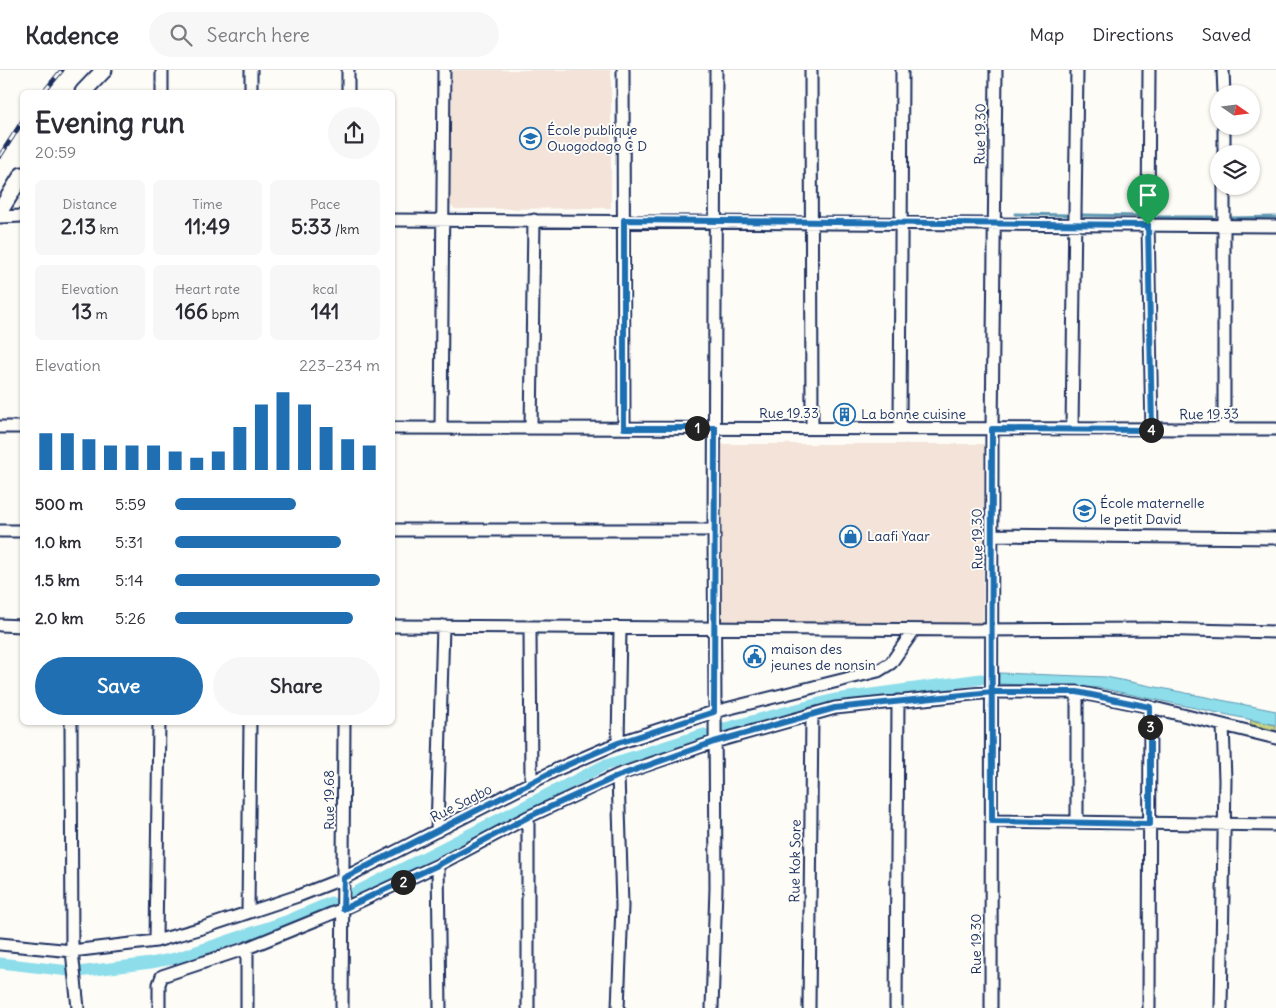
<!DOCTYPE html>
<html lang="en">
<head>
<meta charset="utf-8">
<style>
	body { margin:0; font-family:Delius,sans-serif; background:#f7f7f7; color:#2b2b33; height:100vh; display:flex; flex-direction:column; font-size:19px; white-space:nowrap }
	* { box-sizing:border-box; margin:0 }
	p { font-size:16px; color:#7c7c81 }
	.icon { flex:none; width:28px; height:28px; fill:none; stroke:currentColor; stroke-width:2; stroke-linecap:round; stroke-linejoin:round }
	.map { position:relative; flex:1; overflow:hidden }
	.side { position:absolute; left:20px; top:20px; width:375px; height:635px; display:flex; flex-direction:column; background:#fff; border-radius:8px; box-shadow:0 1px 4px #0004 }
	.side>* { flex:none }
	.needle { width:32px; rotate:104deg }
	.buttons { position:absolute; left:1210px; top:15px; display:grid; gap:10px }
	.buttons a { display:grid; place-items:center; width:50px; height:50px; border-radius:50%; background:#fff; box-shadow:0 1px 4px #0004; font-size:25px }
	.pin { position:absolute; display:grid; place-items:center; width:42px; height:42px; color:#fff; margin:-51px -21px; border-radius:50% 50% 50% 0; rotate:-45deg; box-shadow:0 0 5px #0007 }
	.pin .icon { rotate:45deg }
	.km { position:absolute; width:25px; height:25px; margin:-12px; border-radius:50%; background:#222; color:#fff; font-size:14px; line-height:25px; text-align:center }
	.round { display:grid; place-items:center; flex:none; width:52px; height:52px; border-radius:26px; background:#f7f7f7 }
	.headline { display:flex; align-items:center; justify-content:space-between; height:85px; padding:0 15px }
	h1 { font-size:28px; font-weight:700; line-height:38px }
	.metrics { display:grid; grid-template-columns:repeat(3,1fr); gap:8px; height:85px; padding:5px 15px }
	.metrics div { display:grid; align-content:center; border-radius:8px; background:#f7f7f7; text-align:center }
	.metrics b { font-size:21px; font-weight:700 }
	.metrics small { font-size:14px; font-weight:400 }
	.metrics p { font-size:14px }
	.chart { height:140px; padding:10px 15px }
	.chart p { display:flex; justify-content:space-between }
	.chart svg { width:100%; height:90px; margin-top:5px; stroke:#1f6fb2; stroke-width:6 }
	.button { display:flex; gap:10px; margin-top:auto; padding:10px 15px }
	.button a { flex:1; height:58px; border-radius:30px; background:#1f6fb2; color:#fff; font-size:20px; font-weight:700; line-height:58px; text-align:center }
	.button a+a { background:#f7f7f7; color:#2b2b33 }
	ul { padding:0 15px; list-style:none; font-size:16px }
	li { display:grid; grid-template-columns:80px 60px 1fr; align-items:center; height:38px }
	li i { height:12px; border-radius:6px; background:#1f6fb2 }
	header { display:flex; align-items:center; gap:30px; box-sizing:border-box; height:70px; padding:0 25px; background:#fff; border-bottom:1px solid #e1e1e2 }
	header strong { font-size:24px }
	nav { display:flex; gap:28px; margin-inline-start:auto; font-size:18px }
	.search { width:350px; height:45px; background:#f7f7f7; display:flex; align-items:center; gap:12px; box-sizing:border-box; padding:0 18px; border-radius:28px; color:#7c7c81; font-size:19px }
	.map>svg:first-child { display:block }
</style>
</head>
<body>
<header>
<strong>Kadence</strong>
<div class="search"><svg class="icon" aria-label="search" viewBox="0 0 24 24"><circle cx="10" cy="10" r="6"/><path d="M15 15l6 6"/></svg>Search here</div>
<nav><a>Map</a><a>Directions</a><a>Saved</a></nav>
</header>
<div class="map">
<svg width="1276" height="938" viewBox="0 0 1276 938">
	<rect width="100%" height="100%" fill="#fdfcf7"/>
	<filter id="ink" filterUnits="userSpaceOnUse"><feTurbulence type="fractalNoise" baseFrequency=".02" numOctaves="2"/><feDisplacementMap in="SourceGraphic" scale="10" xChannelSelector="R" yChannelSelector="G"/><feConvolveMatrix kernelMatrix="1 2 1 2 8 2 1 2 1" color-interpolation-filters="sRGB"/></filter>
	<g filter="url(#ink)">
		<path fill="#f3e3d8" d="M452,0H611V138L455,139L450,135Z
			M719,374H984L983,557H718Z"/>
		<path fill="#c6d184" stroke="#708071" d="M1251,650L1276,655V665L1249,659Z"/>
		<path fill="#8dddea" stroke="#5f97b2" d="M999,603L1106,607L1276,641V655L1100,618L999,614Z"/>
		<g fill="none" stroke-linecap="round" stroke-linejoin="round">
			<path stroke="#5f97b2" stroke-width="3" d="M1015,144L1067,145
				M1083,145L1140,146
				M1158,147H1213
				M1231,148L1276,147"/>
			<path stroke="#8dddea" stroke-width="11" d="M721,659L835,629L981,609
				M350,825L603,696L704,664
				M0,893L78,902L151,893L176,888L286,851L331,832"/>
			<defs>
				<path id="minor" d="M348,0V22
					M623,0L624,358
					M811,0L812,358
					M1149,0L1148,155L1152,360
					M1223,0L1224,24
					M162,22V0
					M251,22V0
					M1224,84V56
					M0,147L22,146
					M392,150L1276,156
					M0,357H22
					M900,357L902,0
					M392,358L1276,359
					M441,358L444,0
					M531,358L534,150
					M1072,359L1077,0
					M1224,359V116
					M392,460H714
					M0,461H22
					M992,465L1276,468
					M0,555L22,556
					M392,556L973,560L1149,559L1276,562
					M530,558L531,714
					M1077,622V751
					M71,652L72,881L78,938
					M618,673L620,558
					M618,705L622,836L618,938
					M991,751L1276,755
					M437,761L443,556
					M438,795L440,938
					M248,842L250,652
					M156,871L159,652
					M0,874L72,881L156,871L202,858L298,826L344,808L558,699L618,673L714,642L878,601L891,593L914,560
					M159,938V914L162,906L247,878
					M247,938V878L343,839L438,795L528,747L618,705L714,672L835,638L992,622H1077L1150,637L1276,668
					M342,938L344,652
					M528,938V747
					M712,938L716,818L714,460L716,0
					M809,938L812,644
					M896,938L898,631
					M991,938L992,359L996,0
					M1149,938L1150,637
					M1221,938L1225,710L1223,655"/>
				<path id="major" d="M83,22L104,0
					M0,141L22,105"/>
			</defs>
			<use href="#minor" stroke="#1b2f5e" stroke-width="15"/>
			<use href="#major" stroke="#1b2f5e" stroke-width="19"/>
			<use href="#minor" stroke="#fdfcf7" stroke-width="11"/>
			<use href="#major" stroke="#fdfcf7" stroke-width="15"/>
			<defs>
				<path id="rail" d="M44,22L62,0
					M0,86L22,52"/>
			</defs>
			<use href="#rail" stroke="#1b2f5e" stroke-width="5"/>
			<use href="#rail" stroke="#fdfcf7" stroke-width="3" stroke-dasharray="9" stroke-linecap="butt"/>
		</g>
	</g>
	<g fill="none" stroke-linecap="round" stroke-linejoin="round" filter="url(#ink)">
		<defs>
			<path id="route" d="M1148,155L624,150V358H715L714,642L618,673L558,699L344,808L343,839L438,795L528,747L618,706L714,672L835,638L992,622H1077L1150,637V754L992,751C992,620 991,490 992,359L1152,360L1148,155"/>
		</defs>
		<use href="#route" stroke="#fff" stroke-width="10"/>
		<use href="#route" stroke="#1f6fb2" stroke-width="6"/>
	</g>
	<defs>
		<symbol id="school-ring" viewBox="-11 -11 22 22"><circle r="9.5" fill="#fdfcf7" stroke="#1f6fb2" stroke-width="1.5"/><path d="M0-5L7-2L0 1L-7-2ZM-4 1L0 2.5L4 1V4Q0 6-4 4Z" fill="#1f6fb2"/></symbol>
		<symbol id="building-ring" viewBox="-11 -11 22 22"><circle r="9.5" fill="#fdfcf7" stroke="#1f6fb2" stroke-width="1.5"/><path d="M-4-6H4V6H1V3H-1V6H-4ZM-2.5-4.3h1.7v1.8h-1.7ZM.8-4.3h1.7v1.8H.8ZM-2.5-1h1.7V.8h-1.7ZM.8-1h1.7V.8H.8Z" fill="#1f6fb2"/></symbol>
		<symbol id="shop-ring" viewBox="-11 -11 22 22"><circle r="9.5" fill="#fdfcf7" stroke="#1f6fb2" stroke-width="1.5"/><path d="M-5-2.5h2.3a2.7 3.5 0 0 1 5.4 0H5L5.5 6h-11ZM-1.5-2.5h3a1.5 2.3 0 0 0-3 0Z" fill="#1f6fb2"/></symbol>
		<symbol id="civic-ring" viewBox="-11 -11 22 22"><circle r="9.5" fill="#fdfcf7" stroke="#1f6fb2" stroke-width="1.5"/><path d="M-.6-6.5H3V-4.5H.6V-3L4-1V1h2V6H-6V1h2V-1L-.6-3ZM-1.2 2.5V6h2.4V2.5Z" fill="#1f6fb2"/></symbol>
	</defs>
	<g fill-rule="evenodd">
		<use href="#school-ring" x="518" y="56" width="25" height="25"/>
		<use href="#building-ring" x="832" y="332" width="25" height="25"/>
		<use href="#school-ring" x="1072" y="428" width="25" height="25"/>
		<use href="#shop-ring" x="838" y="454" width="25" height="25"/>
		<use href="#civic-ring" x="742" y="574" width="25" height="25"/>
	</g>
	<g text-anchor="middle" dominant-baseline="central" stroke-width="4" stroke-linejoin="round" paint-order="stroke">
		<g font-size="14" fill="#1b2f5e" stroke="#fdfcf7" text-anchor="start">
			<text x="547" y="60">École publique<tspan x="547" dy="16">Ouogodogo C D</tspan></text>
			<text x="861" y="344">La bonne cuisine</text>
			<text x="1100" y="433">École maternelle<tspan x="1100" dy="16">le petit David</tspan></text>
			<text x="867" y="466">Laafi Yaar</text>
			<text x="771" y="579">maison des<tspan x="771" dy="16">jeunes de nonsin</tspan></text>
		</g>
		<g font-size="14" fill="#1b2f5e" stroke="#fdfcf7">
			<text transform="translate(980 64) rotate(-89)">Rue 19.30</text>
			<text x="789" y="343">Rue 19.33</text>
			<text transform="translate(1209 344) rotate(-1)">Rue 19.33</text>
			<text transform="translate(977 469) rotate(-91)">Rue 19.30</text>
			<text transform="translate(329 730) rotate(-90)">Rue 19.68</text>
			<text transform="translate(461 733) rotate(-27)">Rue Sagbo</text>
			<text transform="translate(795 791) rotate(-89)">Rue Kok Sore</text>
			<text transform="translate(976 874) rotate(-90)">Rue 19.30</text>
		</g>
	</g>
</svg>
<div class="buttons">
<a><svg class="needle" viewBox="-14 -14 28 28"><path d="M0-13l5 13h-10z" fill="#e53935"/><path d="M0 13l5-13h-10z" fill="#7c7c81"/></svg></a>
<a><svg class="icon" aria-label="layers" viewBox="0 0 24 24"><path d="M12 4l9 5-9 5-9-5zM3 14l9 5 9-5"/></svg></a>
</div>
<div class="pin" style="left:1148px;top:155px;background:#1e9e55"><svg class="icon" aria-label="arrive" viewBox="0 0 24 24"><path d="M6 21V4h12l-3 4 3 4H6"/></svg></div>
<b class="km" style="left:697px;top:358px">1</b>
<b class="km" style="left:403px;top:812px">2</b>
<b class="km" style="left:1150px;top:657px">3</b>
<b class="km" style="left:1151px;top:360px">4</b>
<section class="side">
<div class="headline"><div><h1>Evening run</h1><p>20:59</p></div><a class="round"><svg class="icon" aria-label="share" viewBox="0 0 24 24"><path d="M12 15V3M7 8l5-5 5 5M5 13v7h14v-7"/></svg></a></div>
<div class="metrics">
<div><p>Distance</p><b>2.13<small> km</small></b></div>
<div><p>Time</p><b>11:49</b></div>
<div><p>Pace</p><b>5:33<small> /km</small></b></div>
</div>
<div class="metrics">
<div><p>Elevation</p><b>13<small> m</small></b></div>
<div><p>Heart rate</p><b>166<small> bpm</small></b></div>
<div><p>kcal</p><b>141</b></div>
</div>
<div class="chart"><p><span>Elevation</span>223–234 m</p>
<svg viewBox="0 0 160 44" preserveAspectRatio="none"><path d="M5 44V26M15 44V26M25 44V29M35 44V32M45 44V32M55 44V32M65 44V35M75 44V38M85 44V35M95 44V23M105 44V12M115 44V6M125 44V12M135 44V23M145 44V29M155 44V32"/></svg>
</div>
<ul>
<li><b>500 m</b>5:59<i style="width:59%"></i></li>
<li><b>1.0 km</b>5:31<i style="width:81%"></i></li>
<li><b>1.5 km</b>5:14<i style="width:100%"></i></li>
<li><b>2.0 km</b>5:26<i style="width:87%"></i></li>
</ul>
<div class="button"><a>Save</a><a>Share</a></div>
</section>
</div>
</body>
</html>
